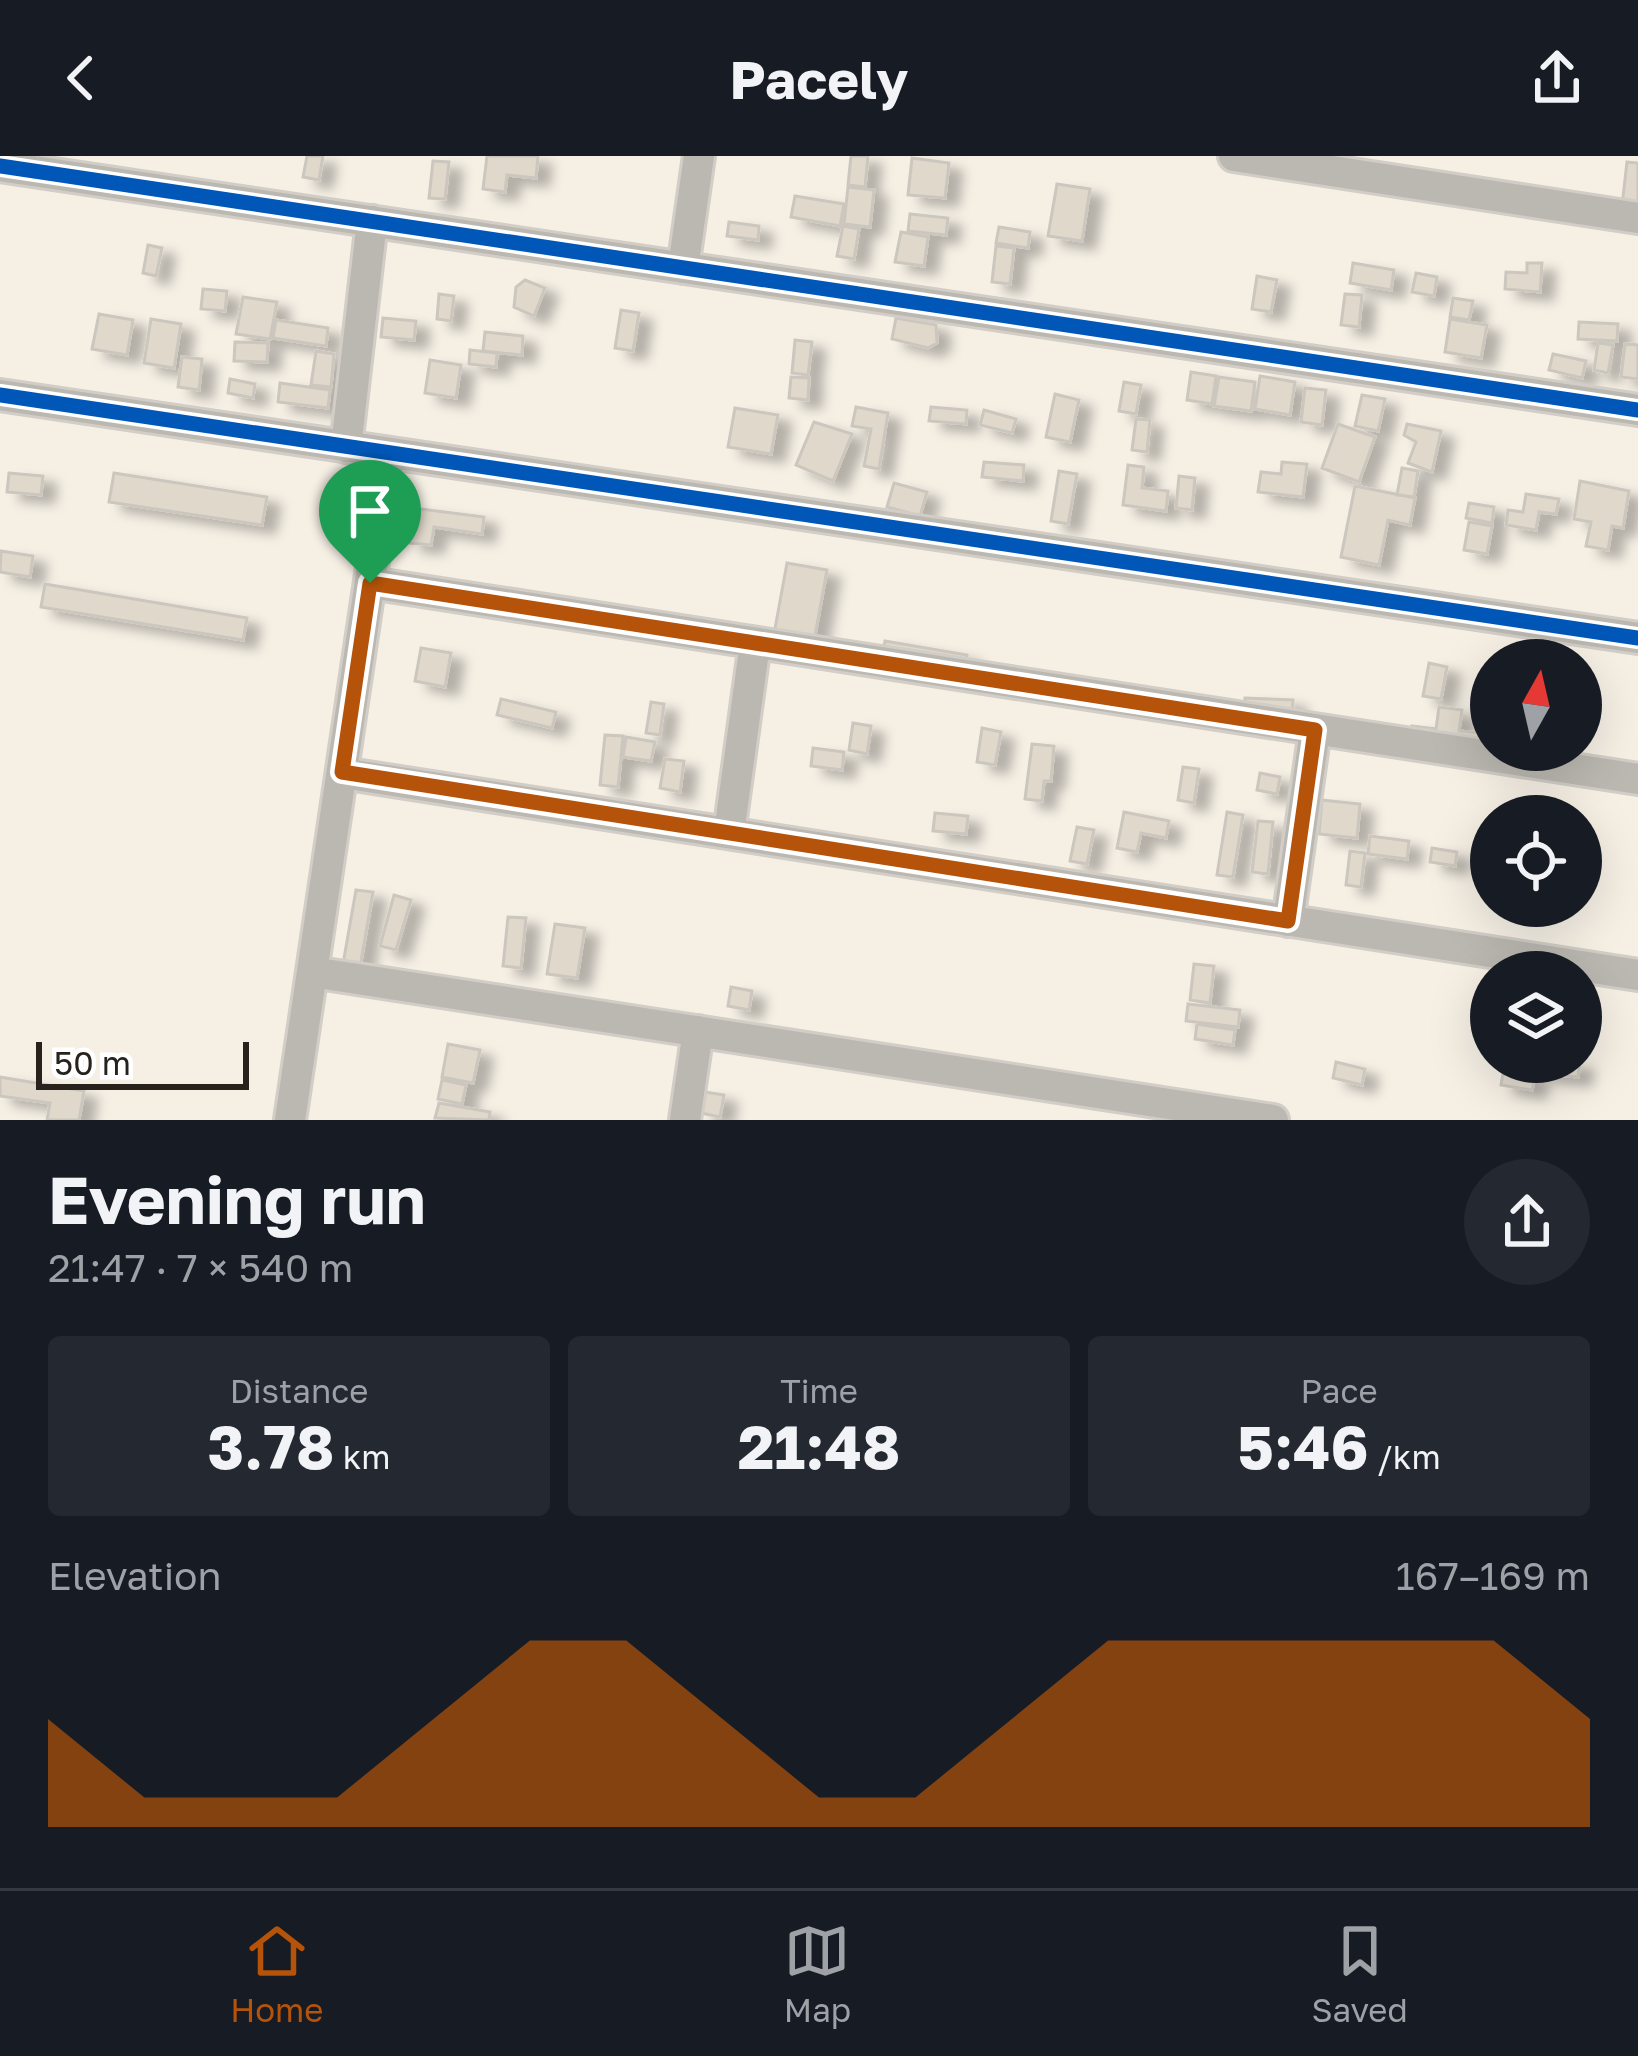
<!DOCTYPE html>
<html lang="en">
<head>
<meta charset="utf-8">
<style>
	body { margin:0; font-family:"Golos Text",sans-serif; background:#242831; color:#f1f3f6; height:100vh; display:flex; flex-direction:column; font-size:45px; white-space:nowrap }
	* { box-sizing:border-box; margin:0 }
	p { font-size:39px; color:#9ea1a6 }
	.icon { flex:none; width:66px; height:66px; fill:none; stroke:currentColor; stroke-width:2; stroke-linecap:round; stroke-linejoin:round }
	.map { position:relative; height:964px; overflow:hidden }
	.side { display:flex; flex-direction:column; background:#171b24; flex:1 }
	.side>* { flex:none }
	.needle { width:78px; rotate:8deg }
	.tools { position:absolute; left:1470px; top:483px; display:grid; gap:24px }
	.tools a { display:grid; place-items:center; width:132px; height:132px; border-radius:50%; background:#171b24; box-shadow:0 12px 48px #0002; font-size:60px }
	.scale { position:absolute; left:36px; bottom:30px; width:213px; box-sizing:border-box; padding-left:12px; border:6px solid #27221b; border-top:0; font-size:33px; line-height:42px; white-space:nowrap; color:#27221b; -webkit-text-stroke:9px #fff; paint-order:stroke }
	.pin { position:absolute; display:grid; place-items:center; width:102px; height:102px; color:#fff; margin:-123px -51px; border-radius:50% 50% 50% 0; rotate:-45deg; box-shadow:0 0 12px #0007 }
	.pin .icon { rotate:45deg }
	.round { display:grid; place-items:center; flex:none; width:126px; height:126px; border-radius:63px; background:#242831 }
	.overview { display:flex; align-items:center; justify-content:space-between; height:204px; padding:0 48px }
	h1 { font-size:66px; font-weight:700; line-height:90px }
	.figures { display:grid; grid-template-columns:repeat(3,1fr); gap:18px; height:204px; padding:12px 48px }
	.figures div { display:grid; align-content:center; border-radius:12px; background:#242831; text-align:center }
	.figures b { font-size:60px; font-weight:700 }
	.figures small { font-size:33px; font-weight:400 }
	.figures p { font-size:33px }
	.chart { height:336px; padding:24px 48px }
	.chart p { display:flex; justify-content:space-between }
	.chart svg { width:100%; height:216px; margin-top:12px; fill:#b45309; opacity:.7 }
	header { display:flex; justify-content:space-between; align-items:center; height:156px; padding:0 48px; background:#171b24; font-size:54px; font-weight:700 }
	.menu { display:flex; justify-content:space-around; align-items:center; height:168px; border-top:3px solid #363941; background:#171b24; font-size:33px; color:#9ea1a6 }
	.menu a { display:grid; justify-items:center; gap:6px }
	.menu .selected { color:#b45309 }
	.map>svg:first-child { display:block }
</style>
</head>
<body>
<header><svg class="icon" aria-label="back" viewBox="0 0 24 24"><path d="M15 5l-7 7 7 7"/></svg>Pacely<svg class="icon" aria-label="share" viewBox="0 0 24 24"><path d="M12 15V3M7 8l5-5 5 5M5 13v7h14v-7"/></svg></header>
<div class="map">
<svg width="1638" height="964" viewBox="0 0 1638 964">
	<defs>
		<filter id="shadow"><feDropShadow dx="13" dy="8" stdDeviation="6" flood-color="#0004"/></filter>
	</defs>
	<rect width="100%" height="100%" fill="#f5efe4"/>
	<path fill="#dfd8cb" stroke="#ccc7be" stroke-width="3" filter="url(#shadow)" d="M307,0H323L319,24L303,21Z
		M487,0H538L536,22L507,19L505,36L483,33Z
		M851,0H868L865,31L848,29Z
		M912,2L949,7L945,42L908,39Z
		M433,5L449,6L445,43L429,42Z
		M1627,6L1638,7V53L1622,50Z
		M1057,28L1090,33L1082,85L1048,80Z
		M848,31L874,34L870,71L844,68Z
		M795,40L844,48L840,70L791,61Z
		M910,58L948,62L946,79L908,75Z
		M729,66L759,70L758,84L727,80Z
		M843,70L859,73L854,103L837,100Z
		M999,71L1030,76L1028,92L996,87Z
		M901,76L928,81L924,110L895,106Z
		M148,89L162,92L156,120L143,117Z
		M996,90L1014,92L1010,128L992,126Z
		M1353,107L1394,114L1391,134L1350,127Z
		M1527,107H1542L1540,136L1505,133L1506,116L1527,117Z
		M1416,117L1437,121L1434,140L1412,136Z
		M1257,120L1277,124L1271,156L1252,153Z
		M525,124L545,132L534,160L514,151L516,131Z
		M203,133L227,135L225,155L201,153Z
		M439,138L454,140L451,165L437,163Z
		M1345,138L1362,139L1359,171L1341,169Z
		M243,141L277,146L270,183L236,178Z
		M1453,142L1473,145L1469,164L1450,161Z
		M621,154L639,157L633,195L615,192Z
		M99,158L133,164L127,199L92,193Z
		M383,162L416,165L414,184L381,181Z
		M896,162L936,169L937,187L928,192L892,183Z
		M151,163L181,168L174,212L144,207Z
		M1450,163L1487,169L1481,202L1445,196Z
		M276,164L328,172L326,190L273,182Z
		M1579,166L1618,168L1617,185L1578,183Z
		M485,176L523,180L522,199L483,195Z
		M795,184L812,186L808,219L792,217Z
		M235,186L268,187L267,206L234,205Z
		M1598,187L1613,189L1608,217L1594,214Z
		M1625,188L1638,189V223L1621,221Z
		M470,194L497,197L496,211L469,208Z
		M316,195L334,198L331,231L311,229Z
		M1553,198L1586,205L1582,222L1549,214Z
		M182,201L202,203L199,234L178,231Z
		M430,204L461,209L456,242L425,237Z
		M1191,216L1216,220L1212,248L1187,244Z
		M1260,220L1295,226L1290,259L1255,253Z
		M791,221L809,222L808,244L789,242Z
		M1219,221L1255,226L1251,255L1214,250Z
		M230,223L255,228L253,242L228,237Z
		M1124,226L1141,229L1136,258L1119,255Z
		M280,227L330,234L328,252L278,246Z
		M1305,232L1326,234L1322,269L1301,266Z
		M1055,238L1079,244L1070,286L1046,281Z
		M1362,239L1385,243L1378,275L1355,270Z
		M856,251L888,257L879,313L864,310L871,273L852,270Z
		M931,251L967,254L966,268L929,265Z
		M735,252L778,259L771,298L728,291Z
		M984,254L1016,263L1012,277L980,269Z
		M1136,263L1150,264L1147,296L1132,294Z
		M814,266L852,278L833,325L796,309Z
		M1338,268L1375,281L1359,326L1322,312Z
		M1407,268L1441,275L1432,316L1408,307L1416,286L1404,279Z
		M984,306L1024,309L1023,325L982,321Z
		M1282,306L1307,308L1303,341L1258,336L1261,316L1281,318Z
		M1128,309L1144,311L1142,332L1168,335L1166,355L1123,349Z
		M1402,312L1418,315L1414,341L1397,339Z
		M1059,315L1077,318L1068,368L1051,365Z
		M9,317L43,320L41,339L7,336Z
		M114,317L267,341L262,369L109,346Z
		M1179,320L1195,322L1192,354L1176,352Z
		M1580,325L1629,335L1623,372L1612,370L1608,394L1586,390L1591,366L1574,363Z
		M894,327L927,336L920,360L887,351Z
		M1355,330L1415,342L1410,369L1388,364L1379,409L1341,401Z
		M1526,338L1559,343L1556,358L1539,356L1536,374L1506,369L1508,354L1523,356Z
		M1469,347L1494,351L1492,367L1466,362Z
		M413,352L484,361L482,378L434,371L431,389L408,387Z
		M1469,366L1492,370L1487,398L1464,394Z
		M1,395L33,400L30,421L0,416Z
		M787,407L827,414L814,485L774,478Z
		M45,428L247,462L243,484L41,451Z
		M885,485L967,499L965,515L882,500Z
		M421,492L451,497L445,531L415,525Z
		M1429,507L1447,511L1441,543L1423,540Z
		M1245,542L1293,544L1292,561L1245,559Z
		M501,543L556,556L552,572L497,559Z
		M651,546L664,548L660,579L646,577Z
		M1439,551L1462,554L1459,575L1491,578V593L1410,583L1412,570L1436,573Z
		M853,567L871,570L867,598L849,594Z
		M982,572L1001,576L995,609L977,606Z
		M605,579L623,580L618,631L600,629Z
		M626,581L655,586L651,605L623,601Z
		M1032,588L1054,590L1051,625H1044L1042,645L1025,643Z
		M813,592L844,596L842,614L811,610Z
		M665,603L684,605L680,636L660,632Z
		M1183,611L1199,613L1194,647L1178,644Z
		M1260,617L1280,621L1277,638L1257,634Z
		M1322,644L1360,648L1357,682L1319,678Z
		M1124,656L1169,665L1166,682L1141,677L1137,696L1117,692Z
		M1227,656L1243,659L1233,721L1217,719Z
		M935,657L968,660L966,678L933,675Z
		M1258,665L1273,666L1268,718L1252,716Z
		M1077,671L1094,674L1087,708L1070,705Z
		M1370,680L1409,685L1407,703L1368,698Z
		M1432,692L1457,696L1455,710L1430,706Z
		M1350,695L1365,697L1361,731L1346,729Z
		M356,734L373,736L360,811L343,808Z
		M394,739L411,744L396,794L380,790Z
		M508,761L526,762L521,812L503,810Z
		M555,768L585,772L577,822L547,818Z
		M1194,808L1214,810L1210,847L1190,844Z
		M731,831L752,835L749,854L728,850Z
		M1188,848L1240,854L1238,871L1186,865Z
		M1197,868L1235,874L1233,889L1195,883Z
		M448,888L480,894L473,927L442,921Z
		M1336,906L1365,913L1362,929L1333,922Z
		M1541,906H1580L1578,921L1539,917Z
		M1504,912L1536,917L1532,934L1501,929Z
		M0,921L84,935L79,964H47L50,947L0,940Z
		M442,924L466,929L462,948L438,943Z
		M705,936L724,939L720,961L701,957Z
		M439,947L490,956L489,964L435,962Z"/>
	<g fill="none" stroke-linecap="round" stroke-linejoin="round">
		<defs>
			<path id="minor" d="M1234,0L1638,62
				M0,10L1638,254
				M683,112L699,0
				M0,239L1638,482
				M346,291L372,65
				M370,427L1638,623
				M342,617L1638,819
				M729,677L755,487
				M1288,765L1315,574
				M312,816L1273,964
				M290,964L389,297
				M685,964L698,875"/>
		</defs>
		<use href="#minor" stroke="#d2cdc6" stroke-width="36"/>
		<use href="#minor" stroke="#bab8b0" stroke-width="30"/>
		<defs>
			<path id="cycleway" d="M0,10L1638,254
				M0,239L1638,482"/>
		</defs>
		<use href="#cycleway" stroke="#fff" stroke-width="22"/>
		<use href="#cycleway" stroke="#0057b8" stroke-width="15"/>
	</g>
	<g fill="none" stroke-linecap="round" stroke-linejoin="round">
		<defs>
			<path id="route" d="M370,427L1315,574L1288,765L342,616Z"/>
		</defs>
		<use href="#route" stroke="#fff" stroke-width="24"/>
		<use href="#route" stroke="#b45309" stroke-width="15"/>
	</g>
</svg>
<div class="tools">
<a><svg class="needle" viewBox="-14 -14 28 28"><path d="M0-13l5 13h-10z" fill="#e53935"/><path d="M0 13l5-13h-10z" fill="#9ea1a6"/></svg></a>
<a><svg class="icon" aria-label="locate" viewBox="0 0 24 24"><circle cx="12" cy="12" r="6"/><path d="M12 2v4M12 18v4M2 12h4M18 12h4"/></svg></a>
<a><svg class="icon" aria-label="layers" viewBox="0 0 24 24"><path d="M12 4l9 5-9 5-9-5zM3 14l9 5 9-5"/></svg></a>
</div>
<div class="scale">50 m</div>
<div class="pin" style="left:370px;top:427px;background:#1e9e55"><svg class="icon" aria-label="arrive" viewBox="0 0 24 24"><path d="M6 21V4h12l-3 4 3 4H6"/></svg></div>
</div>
<section class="side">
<div class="overview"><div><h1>Evening run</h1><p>21:47 · 7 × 540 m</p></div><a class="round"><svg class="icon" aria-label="share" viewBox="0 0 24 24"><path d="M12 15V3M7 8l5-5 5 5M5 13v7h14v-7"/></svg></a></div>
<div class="figures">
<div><p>Distance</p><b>3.78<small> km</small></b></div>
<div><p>Time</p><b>21:48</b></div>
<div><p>Pace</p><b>5:46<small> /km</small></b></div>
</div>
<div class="chart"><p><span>Elevation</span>167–169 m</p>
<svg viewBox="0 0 160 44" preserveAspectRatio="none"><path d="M0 44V22L10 38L20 38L30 38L40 22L50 6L60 6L70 22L80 38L90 38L100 22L110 6L120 6L130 6L140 6L150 6L160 22V44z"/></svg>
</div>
</section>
<nav class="menu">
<a class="selected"><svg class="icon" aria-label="home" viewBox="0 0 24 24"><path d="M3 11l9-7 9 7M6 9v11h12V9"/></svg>Home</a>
<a><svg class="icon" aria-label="map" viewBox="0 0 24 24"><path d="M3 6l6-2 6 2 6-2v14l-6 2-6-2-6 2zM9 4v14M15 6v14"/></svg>Map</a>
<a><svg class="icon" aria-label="saved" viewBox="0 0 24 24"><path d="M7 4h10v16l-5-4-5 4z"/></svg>Saved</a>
</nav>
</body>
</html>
